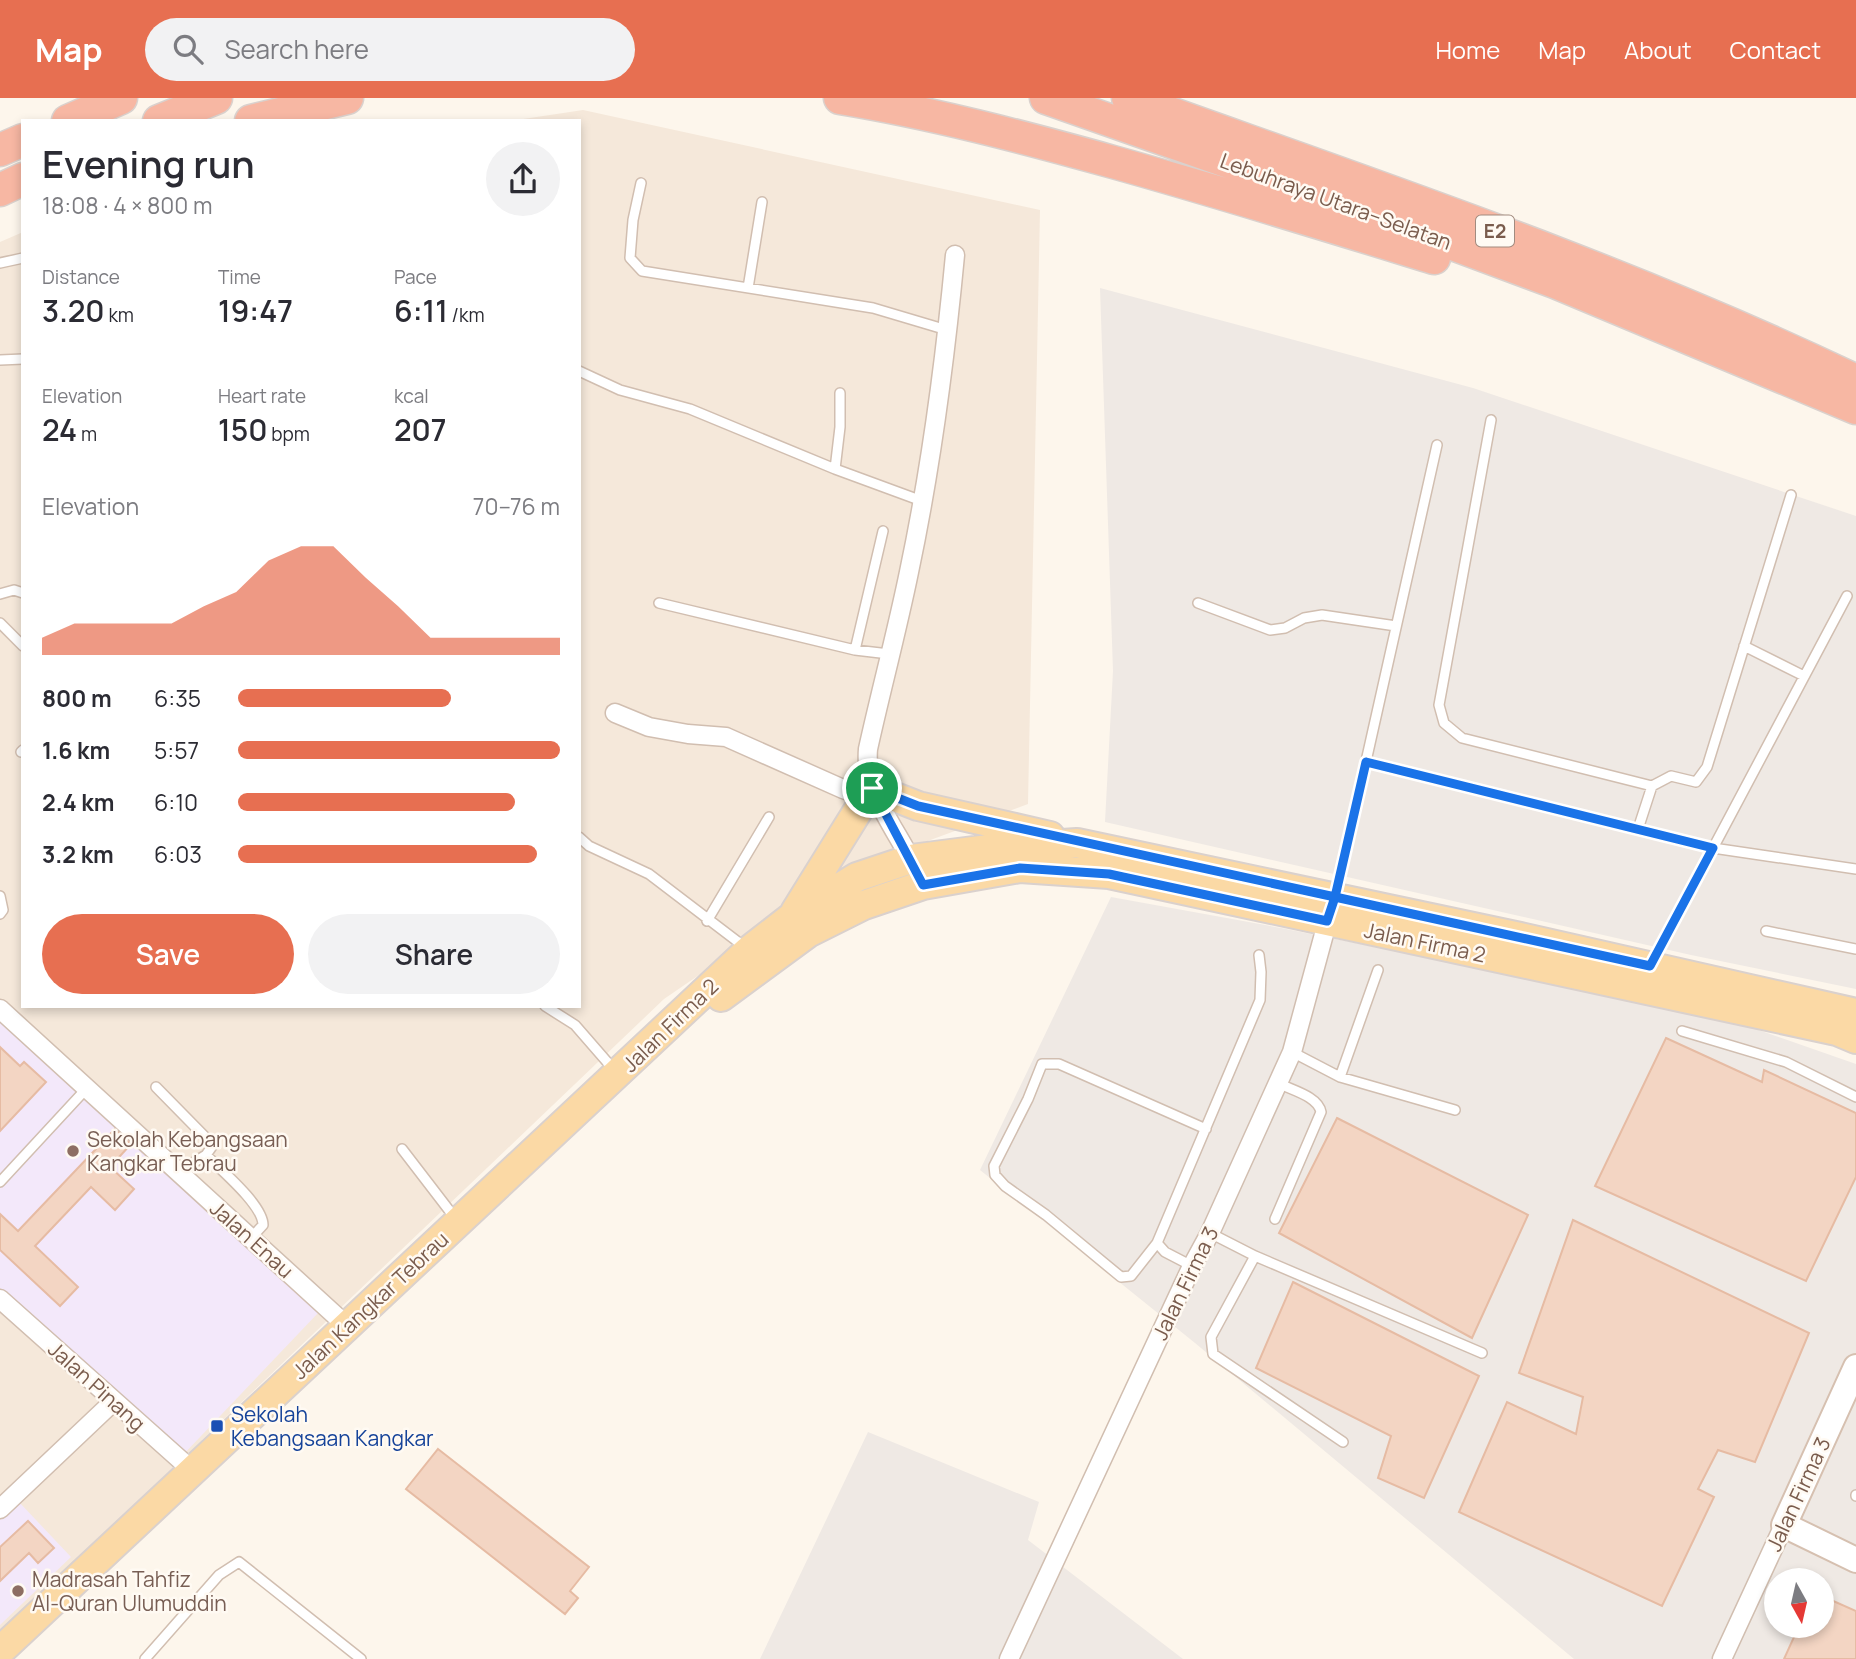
<!DOCTYPE html>
<html lang="en">
<head>
<meta charset="utf-8">
<style>
	body { margin:0; font-family:Manrope,sans-serif; background:#f2f2f3; color:#2b2b33; height:100vh; display:flex; flex-direction:column; font-size:26px; white-space:nowrap }
	* { box-sizing:border-box; margin:0 }
	p { font-size:23px; color:#7c7c81 }
	.icon { flex:none; width:38px; height:38px; fill:none; stroke:currentColor; stroke-width:2; stroke-linecap:round; stroke-linejoin:round }
	.map { position:relative; flex:1; overflow:hidden }
	.panel { position:absolute; left:21px; top:21px; width:560px; height:889px; display:flex; flex-direction:column; background:#fff; border-radius:0px; box-shadow:0 4px 10px #0003 }
	.panel>* { flex:none }
	.needle { width:46px; rotate:172deg }
	.controls { position:absolute; left:1764px; top:1470px; display:grid; gap:14px }
	.controls a { display:grid; place-items:center; width:70px; height:70px; border-radius:50%; background:#fff; box-shadow:0 4px 10px #0003; font-size:35px }
	.pin { position:absolute; display:grid; place-items:center; width:60px; height:60px; color:#fff; margin:-30px; border:4px solid #fff; border-radius:50%; box-shadow:0 2px 7px #0007 }
	.round { display:grid; place-items:center; flex:none; width:74px; height:74px; border-radius:37px; background:#f2f2f3 }
	.summary { display:flex; align-items:center; justify-content:space-between; height:119px; padding:0 21px }
	h1 { font-size:38px; font-weight:600; line-height:52px }
	.metrics { display:grid; grid-template-columns:repeat(3,1fr); gap:10px; height:119px; padding:7px 21px }
	.metrics div { display:grid; align-content:center }
	.metrics b { font-size:30px; font-weight:600 }
	.metrics small { font-size:19px; font-weight:400 }
	.metrics p { font-size:19px }
	.chart { height:196px; padding:14px 21px }
	.chart p { display:flex; justify-content:space-between }
	.chart svg { width:100%; height:126px; margin-top:7px; fill:#e76f51; opacity:.7 }
	.cta { display:flex; gap:14px; margin-top:auto; padding:14px 21px }
	.cta a { flex:1; height:80px; border-radius:42px; background:#e76f51; color:#fff; font-size:28px; font-weight:600; line-height:80px; text-align:center }
	.cta a+a { background:#f2f2f3; color:#2b2b33 }
	ul { padding:0 21px; list-style:none; font-size:23px }
	li { display:grid; grid-template-columns:112px 84px 1fr; align-items:center; height:52px }
	li i { height:18px; border-radius:9px; background:#e76f51 }
	header { display:flex; align-items:center; gap:42px; box-sizing:border-box; height:98px; padding:0 35px; background:#e76f51; color:#fff }
	header strong { font-size:33px }
	nav { display:flex; gap:38px; margin-inline-start:auto; font-size:24px }
	.search { width:490px; height:63px; background:#f2f2f3; display:flex; align-items:center; gap:18px; box-sizing:border-box; padding:0 24px; border-radius:38px; color:#7c7c81; font-size:26px }
	.map>svg:first-child { display:block }
</style>
</head>
<body>
<header>
<strong>Map</strong>
<div class="search"><svg class="icon" aria-label="search" viewBox="0 0 24 24"><circle cx="10" cy="10" r="6"/><path d="M15 15l6 6"/></svg>Search here</div>
<nav><a>Home</a><a>Map</a><a>About</a><a>Contact</a></nav>
</header>
<div class="map">
<svg width="1856" height="1561" viewBox="0 0 1856 1561">
	<rect width="100%" height="100%" fill="#fdf6ec"/>
	<path fill="#f5e8da" d="M583,12L1040,112L1028,706L857,769L664,901L0,1535V144L23,134V908H579V23H510Z"/>
	<path fill="#efe9e4" fill-rule="evenodd" d="M1100,190L1473,290L1856,418V891L1691,857L1105,724L1113,573Z
		M1111,799L1281,830L1721,919L1856,966V1561H1574L1195,1245L980,1072ZM1776,1482H1822V1528H1776Z
		M868,1334L1039,1404L1028,1442L1183,1561H760Z"/>
	<path fill="#f3e8fa" d="M0,915L319,1214L181,1359L0,1190Z
		M19,1404L71,1459L0,1527V1422Z"/>
	<path fill="#f3d5c3" stroke="#e6bba3" stroke-width="2" d="M1666,940L1762,984L1764,972L1856,1015V1079L1806,1183L1595,1088Z
		M0,949L20,968L24,964L46,984L0,1033Z
		M1337,1020L1528,1117L1472,1240L1279,1135Z
		M115,1031L131,1046L110,1069L134,1091L115,1112L91,1089L35,1148L78,1189L60,1208L0,1152V1116L18,1133Z
		M1573,1122L1809,1235L1755,1364L1718,1352L1698,1391L1714,1399L1662,1508L1459,1414L1507,1304L1576,1336L1583,1299L1519,1275Z
		M1293,1184L1479,1278L1424,1400L1378,1380L1391,1338L1256,1270Z
		M438,1351L589,1469L570,1493L578,1500L565,1516L406,1391Z
		M28,1423L54,1450L38,1465L29,1455L0,1483V1449Z
		M1822,1498L1856,1513V1561H1784L1799,1528H1822Z"/>
	<g fill="none" stroke-linecap="round" stroke-linejoin="round">
		<defs>
			<path id="lane" d="M641,85L633,122L630,160L642,173L873,210L947,232
				M0,165L23,160
				M748,190L762,104
				M0,262L23,261
				M579,273L620,292L690,311L835,371L922,403
				M1491,322L1439,607L1444,625L1462,640L1652,688
				M835,371L840,329V295
				M0,496L14,492L23,495
				M659,505L855,552L889,556
				M1198,505L1270,532L1285,530L1304,520L1322,517L1396,528
				M0,525L23,548
				M1744,548L1804,578
				M855,552L883,433
				M21,654L23,652
				M1638,731L1652,688L1671,678L1696,684L1707,669L1791,397
				M579,739L589,748L649,776L746,850
				M1713,750L1856,771
				M1336,797L1437,347
				M0,798L3,812L0,816
				M707,823L769,719
				M1766,833L1856,851
				M1652,865L1847,498
				M545,908L575,927L615,973
				M1682,933L1786,964L1856,999
				M1292,954L1340,979L1455,1012
				M1340,979L1378,872
				M156,989L213,1047L206,1057L178,1074
				M402,1051L455,1120
				M206,1057C221,1072 263,1107 263,1127L251,1140
				M0,1084L87,990
				M1275,1121L1321,1014C1318,998 1291,992 1278,985
				M1210,1135L1255,1158L1482,1255
				M1157,1145L1131,1178L1121,1179L1046,1117L1005,1088L995,1077L994,1068L1028,1001L1042,966H1059L1206,1031
				M1255,1158L1211,1239L1213,1256L1343,1344
				M1192,1168L1165,1154L1157,1145L1260,902L1261,874L1259,857
				M1856,1397V1398
				M145,1561L219,1477L239,1464L361,1561"/>
			<path id="street" d="M615,615L649,629L688,636L726,639L843,691L854,695L872,690
				M914,768C896,730 864,695 868,651C881,592 897,533 909,474C931,370 945,263 955,157
				M0,911L348,1229
				M0,1201L194,1374
				M0,1411L114,1303
				M1009,1561L1192,1168L1210,1135L1292,954L1330,814
				M1722,1561L1784,1427"/>
			<path id="secondary" d="M1856,1269L1784,1427L1856,1462"/>
			<path id="primary" d="M795,814L872,690L918,708L1050,738
				M721,899L808,835L864,807L923,787L1020,770L1109,776L1837,933L1856,941
				M0,1553L748,853L793,818L857,779L911,761L989,751L1077,745L1520,839L1856,915"/>
			<path id="highway" d="M840,0C932,15 1023,39 1113,64C1221,94 1327,127 1434,160
				M1046,0L1286,84L1555,184L1856,310
				M1128,0C1373,88 1621,170 1856,283
				M68,23L121,0
				M159,23L216,0
				M251,23L347,0
				M0,52L23,42
				M0,92L23,81"/>
		</defs>
		<use href="#lane" stroke="#d1beb0" stroke-width="12"/>
		<use href="#street" stroke="#d1beb0" stroke-width="21"/>
		<use href="#secondary" stroke="#d6c0b0" stroke-width="28"/>
		<use href="#primary" stroke="#dad1cd" stroke-width="32"/>
		<use href="#highway" stroke="#dad1cd" stroke-width="35"/>
		<path stroke="#d9b8a5" stroke-width="2.5" stroke-dasharray="2 5" stroke-linecap="butt" d="M1376,667L1625,728
			M1651,734L1699,746"/>
		<use href="#lane" stroke="#fff" stroke-width="9"/>
		<use href="#street" stroke="#fff" stroke-width="18"/>
		<use href="#secondary" stroke="#fff" stroke-width="24"/>
		<use href="#primary" stroke="#fbd9a5" stroke-width="28"/>
		<use href="#highway" stroke="#f7b7a3" stroke-width="32"/>
	</g>
	<g fill="none" stroke-linecap="round" stroke-linejoin="round">
		<defs>
			<path id="route" d="M872,690L918,708L1335,799L1366,664L1713,750L1650,868L1335,799L1327,823L1109,776L1020,770L923,787L872,690"/>
		</defs>
		<use href="#route" stroke="#fff" stroke-width="14"/>
		<use href="#route" stroke="#1a73e8" stroke-width="9"/>
	</g>
	<g fill="#8d6e63" stroke="#fffaf3" stroke-width="2.5">
		<circle cx="73" cy="1053" r="7"/>
		<circle cx="18" cy="1493" r="7"/>
	</g>
	<rect fill="#1a4fb4" stroke="#fffaf3" stroke-width="2.5" x="210" y="1321" width="14" height="14" rx="3.5"/>
	<g text-anchor="middle" dominant-baseline="central" stroke-width="5" stroke-linejoin="round" paint-order="stroke">
		<rect fill="#fffaf3" stroke="#a28b7f" stroke-width="2" x="1476" y="117.5" width="38" height="31" rx="5"/>
		<g font-size="19" font-weight="bold" fill="#7a5c4d">
			<text x="1495" y="133">E2</text>
		</g>
		<g font-size="21" fill="#7a5c4d" stroke="#fffaf3">
			<text transform="translate(1336 103) rotate(20)">Lebuhraya Utara–Selatan</text>
			<text transform="translate(1425 844) rotate(12)">Jalan Firma 2</text>
			<text transform="translate(670 927) rotate(-44)">Jalan Firma 2</text>
			<text transform="translate(252 1141) rotate(42)">Jalan Enau</text>
			<text transform="translate(1185 1185) rotate(-64)">Jalan Firma 3</text>
			<text transform="translate(370 1207) rotate(-43)">Jalan Kangkar Tebrau</text>
			<text transform="translate(97 1288) rotate(42)">Jalan Pinang</text>
			<text transform="translate(1798 1396) rotate(-65)">Jalan Firma 3</text>
		</g>
		<g font-size="21" fill="#785e54" stroke="#fffaf3" text-anchor="start">
			<text x="87" y="1041">Sekolah Kebangsaan<tspan x="87" dy="24">Kangkar Tebrau</tspan></text>
			<text x="32" y="1481">Madrasah Tahfiz<tspan x="32" dy="24">Al-Quran Ulumuddin</tspan></text>
		</g>
		<g font-size="21" fill="#164399" stroke="#fffaf3" text-anchor="start">
			<text x="231" y="1316">Sekolah<tspan x="231" dy="24">Kebangsaan Kangkar</tspan></text>
		</g>
	</g>
</svg>
<div class="controls">
<a><svg class="needle" viewBox="-14 -14 28 28"><path d="M0-13l5 13h-10z" fill="#e53935"/><path d="M0 13l5-13h-10z" fill="#7c7c81"/></svg></a>
</div>
<div class="pin" style="left:872px;top:690px;background:#1e9e55"><svg class="icon" aria-label="arrive" viewBox="0 0 24 24"><path d="M6 21V4h12l-3 4 3 4H6"/></svg></div>
<section class="panel">
<div class="summary"><div><h1>Evening run</h1><p>18:08 · 4 × 800 m</p></div><a class="round"><svg class="icon" aria-label="share" viewBox="0 0 24 24"><path d="M12 15V3M7 8l5-5 5 5M5 13v7h14v-7"/></svg></a></div>
<div class="metrics">
<div><p>Distance</p><b>3.20<small> km</small></b></div>
<div><p>Time</p><b>19:47</b></div>
<div><p>Pace</p><b>6:11<small> /km</small></b></div>
</div>
<div class="metrics">
<div><p>Elevation</p><b>24<small> m</small></b></div>
<div><p>Heart rate</p><b>150<small> bpm</small></b></div>
<div><p>kcal</p><b>207</b></div>
</div>
<div class="chart"><p><span>Elevation</span>70–76 m</p>
<svg viewBox="0 0 160 44" preserveAspectRatio="none"><path d="M0 44V38L10 33L20 33L30 33L40 33L50 27L60 22L70 11L80 6L90 6L100 17L110 27L120 38L130 38L140 38L150 38L160 38V44z"/></svg>
</div>
<ul>
<li><b>800 m</b>6:35<i style="width:66%"></i></li>
<li><b>1.6 km</b>5:57<i style="width:100%"></i></li>
<li><b>2.4 km</b>6:10<i style="width:86%"></i></li>
<li><b>3.2 km</b>6:03<i style="width:93%"></i></li>
</ul>
<div class="cta"><a>Save</a><a>Share</a></div>
</section>
</div>
</body>
</html>
